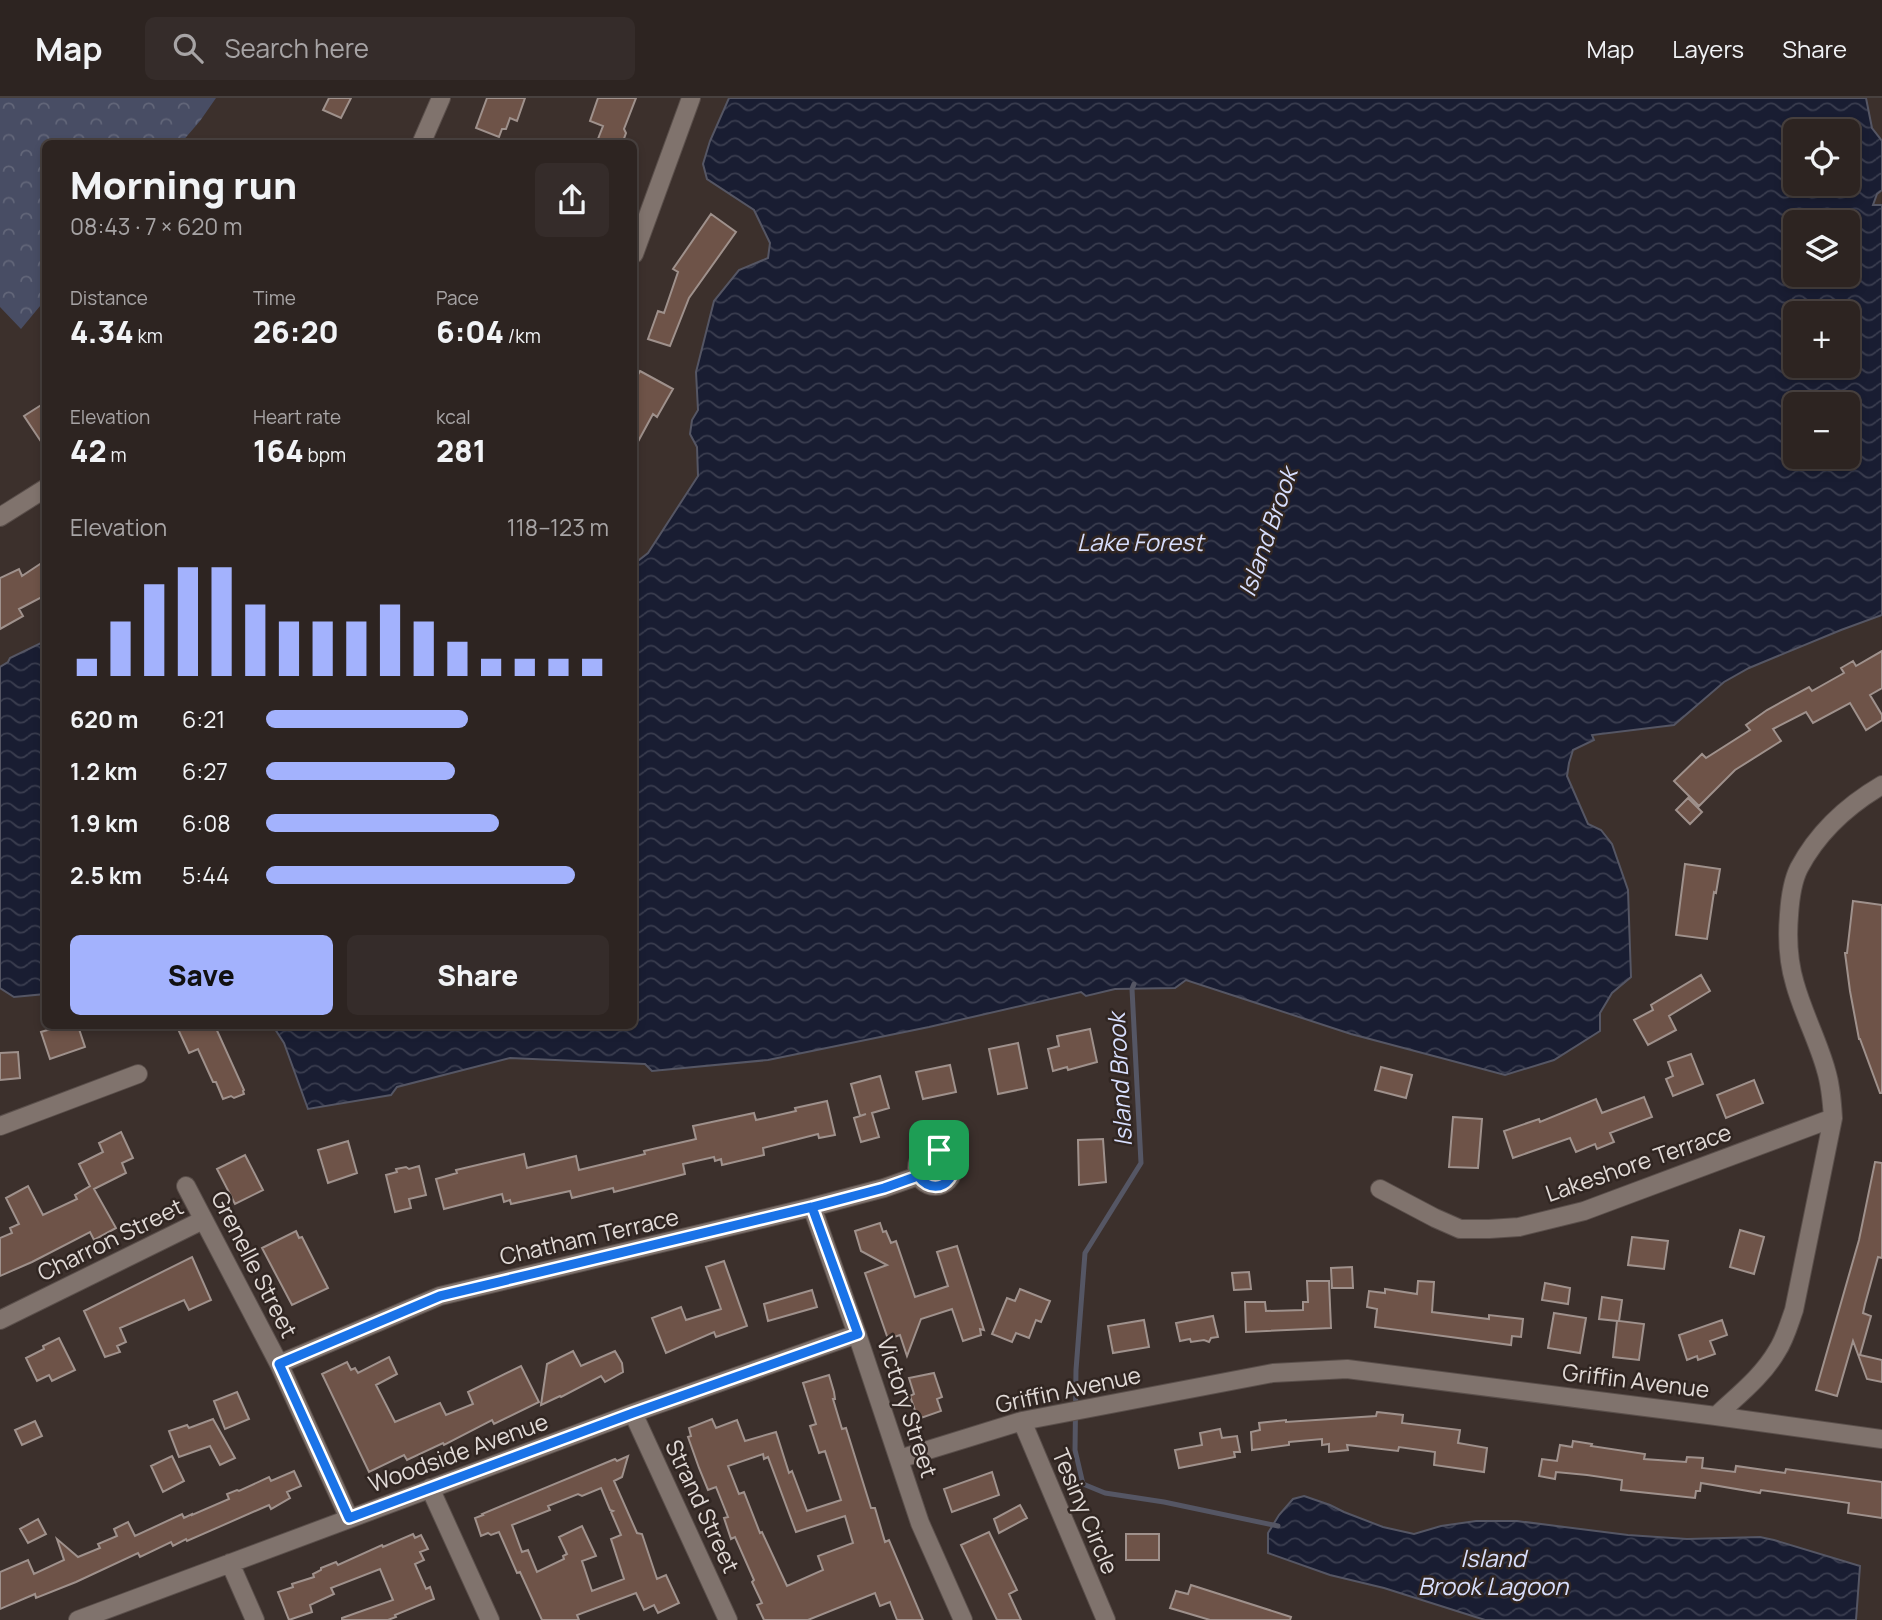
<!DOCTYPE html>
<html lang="en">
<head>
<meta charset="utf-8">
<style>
	body { margin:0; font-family:Manrope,sans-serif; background:#352c2a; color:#f1f3f6; height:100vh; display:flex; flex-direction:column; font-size:26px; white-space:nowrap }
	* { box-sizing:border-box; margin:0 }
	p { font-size:23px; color:#a7a4a5 }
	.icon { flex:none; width:38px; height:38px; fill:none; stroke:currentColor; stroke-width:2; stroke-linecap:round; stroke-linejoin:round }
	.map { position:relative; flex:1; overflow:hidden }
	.drawer { position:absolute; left:42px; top:42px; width:595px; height:889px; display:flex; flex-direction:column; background:#2d2421; border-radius:10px; box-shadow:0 4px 10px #0003,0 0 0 2px #48413f }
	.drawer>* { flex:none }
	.fabs { position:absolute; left:1783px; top:21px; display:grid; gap:14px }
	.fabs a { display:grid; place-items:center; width:77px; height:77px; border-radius:10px; background:#2d2421; box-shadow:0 4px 10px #0003,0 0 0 2px #48413f; font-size:35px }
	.pin { position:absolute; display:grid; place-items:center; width:60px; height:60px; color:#fff; margin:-30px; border-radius:14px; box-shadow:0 4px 10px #0006 }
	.round { display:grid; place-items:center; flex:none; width:74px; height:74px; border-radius:10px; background:#352c2a }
	.headline { display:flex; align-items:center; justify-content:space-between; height:119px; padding:0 28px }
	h1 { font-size:38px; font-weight:800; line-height:52px }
	.figures { display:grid; grid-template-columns:repeat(3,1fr); gap:10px; height:119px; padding:7px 28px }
	.figures div { display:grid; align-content:center }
	.figures b { font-size:30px; font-weight:800 }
	.figures small { font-size:19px; font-weight:400 }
	.figures p { font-size:19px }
	.chart { height:196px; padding:14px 28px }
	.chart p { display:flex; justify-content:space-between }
	.chart svg { width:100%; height:126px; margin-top:7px; stroke:#a3b2fd; stroke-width:6 }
	.action { display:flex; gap:14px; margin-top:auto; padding:14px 28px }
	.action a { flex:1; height:80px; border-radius:10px; background:#a3b2fd; color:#111; font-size:28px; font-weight:800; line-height:80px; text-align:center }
	.action a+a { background:#352c2a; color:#f1f3f6 }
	ul { padding:0 28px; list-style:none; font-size:23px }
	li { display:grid; grid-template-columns:112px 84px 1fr; align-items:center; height:52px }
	li i { height:18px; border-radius:9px; background:#a3b2fd }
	header { display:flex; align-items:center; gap:42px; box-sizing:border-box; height:98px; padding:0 35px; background:#2d2421; border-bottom:2px solid #48413f }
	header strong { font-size:33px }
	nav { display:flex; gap:38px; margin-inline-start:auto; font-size:24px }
	.search { width:490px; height:63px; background:#352c2a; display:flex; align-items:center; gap:18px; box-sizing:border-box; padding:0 24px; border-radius:10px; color:#a7a4a5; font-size:26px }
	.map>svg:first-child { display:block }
</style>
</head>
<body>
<header>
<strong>Map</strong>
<div class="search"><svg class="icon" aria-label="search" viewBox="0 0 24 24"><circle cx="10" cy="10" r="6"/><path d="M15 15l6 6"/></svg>Search here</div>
<nav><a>Map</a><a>Layers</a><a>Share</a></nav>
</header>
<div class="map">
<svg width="1882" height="1522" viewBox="0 0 1882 1522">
	<defs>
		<pattern id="forest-crowns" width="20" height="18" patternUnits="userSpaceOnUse" patternTransform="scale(1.75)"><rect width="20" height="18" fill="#484d64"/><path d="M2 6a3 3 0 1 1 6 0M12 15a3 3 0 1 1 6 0" fill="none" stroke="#626679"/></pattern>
		<pattern id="water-waves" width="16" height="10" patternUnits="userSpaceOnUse" patternTransform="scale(1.75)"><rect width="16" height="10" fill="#191d32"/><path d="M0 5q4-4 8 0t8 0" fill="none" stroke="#3a3d4f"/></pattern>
	</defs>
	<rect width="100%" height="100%" fill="#3c302c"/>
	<path fill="url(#forest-crowns)" d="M0,0H216L200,23L181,45L46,46L45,202L21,231L0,209Z"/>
	<path fill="url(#water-waves)" stroke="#555664" stroke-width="2" fill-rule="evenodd" d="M729,0H1866L1872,30L1882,43V92L1877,96L1873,107H1882V517L1841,532L1749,570L1724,584L1674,627L1592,637L1594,642L1573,652L1569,665L1567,678L1588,726L1601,732L1612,746L1628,792L1631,879L1612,895L1600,915V933L1554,962L1505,977L1351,936L1186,882L1175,890L1115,891L1086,898L1081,894L929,929L768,962L652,973L645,966L510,960L397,989L391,997L308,1011L284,945L273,928H634V466L648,455L698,378L697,349L690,336L692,322L698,312L696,274L714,203L739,172L768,160L770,145L754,112L707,81L703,66L710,43ZM1796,33H1848V86H1796ZM1796,124H1848V177H1796ZM1796,215H1848V268H1796ZM1796,306H1848V359H1796Z
		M45,543V896L14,899L0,890V569L8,564L10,560Z
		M1304,1398L1330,1407L1344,1414L1383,1429L1414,1436L1441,1428L1476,1423H1517L1628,1437L1687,1441L1760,1439L1774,1442L1860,1468L1856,1522H1485L1384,1490L1330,1477L1268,1455V1435L1279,1417L1293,1401Z"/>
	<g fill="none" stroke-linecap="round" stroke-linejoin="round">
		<path stroke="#555664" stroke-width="5" d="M1134,886L1132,891L1141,1065L1085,1155L1076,1272L1075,1352L1083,1386L1105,1395L1164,1404L1278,1428"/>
	</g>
	<path fill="#6e5348" stroke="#9f918c" stroke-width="2" fill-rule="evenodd" d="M329,0H351L341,20L323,12Z
		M487,0H525L517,23L510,20L506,31H502L499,39L476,30Z
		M598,0H636L624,31L626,35L622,46H596L603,28L590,23Z
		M711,116L736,134L689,200L670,248L648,241L658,213L664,215L678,174L673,171Z
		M640,273L673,291L657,319L653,316L634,351V284Z
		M46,304V351L24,318Z
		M46,462V497L19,511L23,518L0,531V480L19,471L22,478Z
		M1882,553V590L1870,597L1882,617V622L1866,632L1850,605L1813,625L1806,614L1773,631L1781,643L1735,672L1699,708L1674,683L1702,656L1706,660L1750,632L1746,627L1767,612L1809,589L1812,593L1844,575L1841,570L1853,563L1856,568Z
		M1688,700L1702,714L1690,726L1676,712Z
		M1685,766L1720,771L1716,795L1714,794L1707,841L1676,837Z
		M1853,803L1882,807V995H1880L1860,941H1859L1850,893L1845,855H1847Z
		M1701,877L1710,893L1669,918L1676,932L1648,947L1634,922L1653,912L1651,907Z
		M61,928H78L85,949L50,961L41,934Z
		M186,928H215L244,992L243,993L244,996L234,1000L231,998L223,1001L216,984H213L198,951L189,955L178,931Z
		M1090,931L1097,964L1068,972L1067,969L1053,973L1048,951L1059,948L1057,938Z
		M1018,945L1027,990L998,996L989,951Z
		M18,954L20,980L0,982V955Z
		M1691,956L1703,986L1673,998L1666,981L1673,978L1668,964Z
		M950,967L956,994L923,1001L916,974Z
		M1381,969L1412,977L1406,1000L1375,992Z
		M880,978L889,1010L872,1015L879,1039L861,1044L854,1020L866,1016L860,1018L851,986Z
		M1754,982L1763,1005L1726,1020L1717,997Z
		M1644,999L1652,1019L1610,1035L1614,1044L1597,1051L1595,1046L1576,1054L1570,1040L1513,1060L1504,1033L1539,1021L1540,1024L1596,1001L1602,1015Z
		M827,1003L835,1037L819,1040L818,1036L763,1050L764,1057L722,1067L721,1061L715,1063L714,1059L683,1066L685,1076L614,1094L613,1090L572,1100L570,1093L511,1106L510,1102L504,1104L502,1096L444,1111L436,1081L457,1075L456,1072L524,1056L527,1070L576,1058L579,1072L645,1056L644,1053L696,1041L693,1028L754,1015L756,1022L796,1013L795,1010Z
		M1453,1019L1482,1021L1478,1070L1449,1069Z
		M121,1034L133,1060L122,1065L126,1075L94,1091L116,1130L94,1142L90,1134L32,1164L0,1178V1140L12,1135L10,1130L19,1126L6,1100L28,1088L43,1117L77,1101L75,1097L90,1088L79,1066L103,1054L99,1045Z
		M1103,1041L1106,1084L1079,1087L1078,1042Z
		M348,1043L357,1075L328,1085L318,1052Z
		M245,1057L263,1092L235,1106L217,1071Z
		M1875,1064L1882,1065V1160L1878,1159L1865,1206L1863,1215L1871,1218L1860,1257L1882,1262V1284L1867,1281L1853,1243L1837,1298L1816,1292L1859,1142Z
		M419,1068L426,1097L409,1101L411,1110L395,1114L386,1077L397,1074L396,1071L406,1069L409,1071Z
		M880,1125L883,1134L886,1133L891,1145L896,1143L915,1199L948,1188L937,1154L957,1148L984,1232L980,1231L981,1237L963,1243L952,1211L921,1221L907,1258L900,1237L888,1241L865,1175L887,1167L861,1153L855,1133Z
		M1740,1132L1764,1139L1754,1176L1730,1169Z
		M296,1133L299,1140L302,1139L328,1190L292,1207L262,1150Z
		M1632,1139L1668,1143L1664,1171L1628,1167Z
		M192,1159L211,1202L189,1212L184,1202L120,1230L126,1244L117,1248L120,1254L105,1259L84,1213Z
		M724,1163L747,1228L716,1239L714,1234L666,1255L652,1220L681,1209L686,1222L721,1211L706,1169Z
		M1352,1169L1353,1190H1332L1331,1170Z
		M1249,1174L1251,1191L1234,1192L1232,1175Z
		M1307,1183H1329L1331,1230L1246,1234L1245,1204H1265L1266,1213L1303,1212V1204H1308Z
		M1418,1183L1434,1184L1432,1214L1489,1221V1217L1523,1221L1521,1239L1512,1238L1511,1247L1375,1229L1377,1211L1367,1209L1369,1193L1385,1195V1191L1417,1196Z
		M1545,1185L1570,1190L1568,1206L1542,1202Z
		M1020,1191L1050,1203L1041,1224L1036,1222L1029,1240L1016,1235L1012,1244L992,1236L1007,1200L1015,1203Z
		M812,1192L817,1209L768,1223L764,1206Z
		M1602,1199L1622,1202L1619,1223L1644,1226L1639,1262L1613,1259L1617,1223L1599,1221Z
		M1554,1215L1586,1220L1580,1255L1548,1250Z
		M1213,1218L1218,1239L1211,1240L1209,1244L1204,1242L1191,1244L1190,1241L1180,1243L1176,1225Z
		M1144,1222L1149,1249L1113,1255L1108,1228Z
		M1722,1222L1727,1237L1710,1243L1715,1256L1698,1262L1697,1258L1687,1262L1679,1237Z
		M59,1240L75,1272L52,1283L49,1277L37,1283L26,1260L44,1251L43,1248Z
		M573,1253L581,1268L615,1253L622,1265L623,1274L605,1284L601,1278L561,1299L560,1298L541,1307L547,1266Z
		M389,1259L397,1276L376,1287L395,1324L440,1305L446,1317L473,1306L468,1294L521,1268L539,1304L494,1326L492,1322L444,1347L443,1345L407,1362L404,1357L369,1374L322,1276L347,1264L351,1272L355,1270L358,1275Z
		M934,1275L942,1299L937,1301L941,1313L918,1321L910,1298L914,1296L909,1280Z
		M829,1277L834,1294L835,1301H833L842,1331L846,1330L871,1410H875L885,1444L889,1442L923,1522H897L890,1504L880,1508L875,1495L808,1522H764L757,1507L762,1505L752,1484L754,1482L735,1439L731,1441L724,1420L728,1419L716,1389L708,1392L699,1370L688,1339L691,1338L689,1330L712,1321L716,1330L737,1322L745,1343L776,1334L789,1375L792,1373L807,1413L841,1402L825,1353L819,1355L810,1328L816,1326L803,1285ZM763,1356L764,1361L768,1359L796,1434L845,1418L853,1445L818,1458L823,1472L787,1488L762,1434L760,1435L744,1394L739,1396L728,1368Z
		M237,1294L249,1321L225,1331L214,1303Z
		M1377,1314L1403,1317L1402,1325L1460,1332L1458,1345L1487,1350L1484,1374L1434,1367L1435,1354L1399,1349L1398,1353L1347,1347L1348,1352L1329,1354V1346L1322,1347V1341L1289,1344V1347L1252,1352L1251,1334L1260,1332L1259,1325L1286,1322V1324L1376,1318Z
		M213,1321L235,1360L220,1367L210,1348L179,1359L169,1333L187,1327L189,1330Z
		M35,1323L42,1338L22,1347L15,1332Z
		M1220,1331L1222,1340L1237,1338L1240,1354H1234L1235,1359L1179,1370L1175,1352L1202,1347L1200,1335Z
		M1573,1343L1592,1346L1591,1348L1645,1356L1644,1361L1686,1364L1687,1359L1703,1360L1702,1370L1735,1374L1736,1368L1785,1375L1786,1371L1882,1384V1420L1848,1415L1849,1405L1761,1392L1760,1395L1701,1385L1700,1393H1696L1695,1400L1621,1392L1622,1382L1587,1377L1556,1374L1555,1381L1539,1378L1542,1361L1557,1363L1560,1347L1572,1349Z
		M172,1358L184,1383L163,1394L151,1368Z
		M628,1358L622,1379L614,1383L637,1435L642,1436L657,1481L666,1477L679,1505L658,1515L654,1507L644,1512L636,1495L577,1517L579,1522H542L520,1474L517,1475L499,1434L491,1437L488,1435L481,1438L475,1420L483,1417L482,1416L615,1361L617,1363ZM601,1390L610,1412L613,1413L611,1414L621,1437L611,1441L624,1481L592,1493L582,1463L596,1458L582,1428L559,1439L567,1456L563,1458L564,1461L537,1474L528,1452L522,1454L512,1427L550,1412L548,1408L578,1396L582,1398Z
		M294,1373L301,1388L287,1394L290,1400L271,1411L269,1407L187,1443L186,1441L173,1448L171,1444L140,1459L138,1455L76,1484L36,1500L35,1496L0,1511V1474L28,1462L34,1476L64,1462L57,1441L78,1459L100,1450L98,1446L117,1438L114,1431L128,1424L135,1438L182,1416L184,1420L192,1416V1417L229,1401L227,1396L237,1392L239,1393L269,1379L271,1383Z
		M992,1374L999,1397L952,1414L944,1391Z
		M1020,1407L1027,1420L999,1435L994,1421Z
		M38,1421L46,1436L28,1445L20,1431Z
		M989,1434L1017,1492L1009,1496L1021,1522H997L961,1447Z
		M413,1436L415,1440L421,1437L428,1451L420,1454L424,1462L415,1466L426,1491L430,1489L434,1501L395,1517L396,1519L388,1522H342V1520L393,1502L380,1471L331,1490L334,1496L310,1507L312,1514L289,1522L278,1494L293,1489L292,1486L314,1479L313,1476L321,1472V1470L336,1464L338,1467L382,1447L383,1449Z
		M1126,1436H1159V1462H1126Z
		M1191,1487L1291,1519L1290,1522H1210L1170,1510L1176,1493L1188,1496Z"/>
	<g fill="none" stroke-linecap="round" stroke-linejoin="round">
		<defs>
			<path id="minor" d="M421,46L441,0
				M634,156L691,0
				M0,419L46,390
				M0,1028L138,976
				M917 1070a18 18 0 1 1 36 0a18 18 0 1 1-36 0Z
				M186,1088L279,1266L349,1420
				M1380,1091L1435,1120L1460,1131H1489L1519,1129L1584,1113L1833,1020
				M812,1109L857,1236L920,1425L963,1522
				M0,1222L203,1122
				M279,1266L440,1198L812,1109L884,1090L918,1078
				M633,1315L728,1522
				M1716,1318L1882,1341
				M1022,1323L1106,1522
				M899,1361L1022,1323L1273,1275L1347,1271L1716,1318C1737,1298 1762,1279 1777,1253C1785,1241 1789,1226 1794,1212L1833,1020C1832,1004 1831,988 1826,972C1818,943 1803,915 1795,886C1788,863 1787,841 1789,817C1790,801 1792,784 1799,770C1818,734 1848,707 1882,687
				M430,1390L490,1522
				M230,1465L255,1522
				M78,1522L633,1315L857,1236"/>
		</defs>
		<use href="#minor" stroke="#5a4f4b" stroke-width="20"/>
		<use href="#minor" stroke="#80736d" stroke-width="18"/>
	</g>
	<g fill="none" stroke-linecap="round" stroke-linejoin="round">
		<defs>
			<path id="route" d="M939,1052C923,1052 914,1062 918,1078L884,1090L812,1109L440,1198L279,1266L349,1420L633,1315L858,1236L812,1109L884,1090L918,1078C941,1108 972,1064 939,1052"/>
		</defs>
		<use href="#route" stroke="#fff" stroke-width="14"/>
		<use href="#route" stroke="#1a73e8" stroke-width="9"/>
	</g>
	<g text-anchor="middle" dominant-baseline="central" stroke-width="5" stroke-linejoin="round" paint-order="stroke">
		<g font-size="23" fill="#e1dad7" stroke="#312622">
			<text transform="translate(1638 1064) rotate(-19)">Lakeshore Terrace</text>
			<text transform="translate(589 1138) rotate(-13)">Chatham Terrace</text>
			<text transform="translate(110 1141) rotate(-26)">Charron Street</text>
			<text transform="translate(255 1166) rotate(63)">Grenelle Street</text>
			<text transform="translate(1636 1282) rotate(7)">Griffin Avenue</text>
			<text transform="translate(1068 1291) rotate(-12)">Griffin Avenue</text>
			<text transform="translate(908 1309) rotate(72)">Victory Street</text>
			<text transform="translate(458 1354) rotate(-20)">Woodside Avenue</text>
			<text transform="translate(703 1408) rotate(65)">Strand Street</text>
			<text transform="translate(1086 1413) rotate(67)">Tesiny Circle</text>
		</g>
		<g font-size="24" font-style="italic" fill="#d7defd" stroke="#312622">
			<text transform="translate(1267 434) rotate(-71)">Island Brook</text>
			<text x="1140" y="443">Lake Forest</text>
			<text transform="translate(1119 982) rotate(-93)">Island Brook</text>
			<text x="1493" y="1459">Island<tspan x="1493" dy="28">Brook Lagoon</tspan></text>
		</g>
	</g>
</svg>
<div class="fabs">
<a><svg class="icon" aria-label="locate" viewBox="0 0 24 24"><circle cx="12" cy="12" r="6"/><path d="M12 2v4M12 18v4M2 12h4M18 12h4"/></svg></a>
<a><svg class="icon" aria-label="layers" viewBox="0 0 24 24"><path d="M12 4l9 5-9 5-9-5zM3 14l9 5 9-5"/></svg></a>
<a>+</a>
<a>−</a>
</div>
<div class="pin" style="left:939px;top:1052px;background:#1e9e55"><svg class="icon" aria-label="arrive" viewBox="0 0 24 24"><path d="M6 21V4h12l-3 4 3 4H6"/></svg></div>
<section class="drawer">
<div class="headline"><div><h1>Morning run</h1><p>08:43 · 7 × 620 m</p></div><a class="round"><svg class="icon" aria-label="share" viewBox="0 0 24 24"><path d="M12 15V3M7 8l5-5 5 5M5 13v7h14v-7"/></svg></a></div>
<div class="figures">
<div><p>Distance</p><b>4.34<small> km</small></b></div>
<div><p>Time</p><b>26:20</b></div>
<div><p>Pace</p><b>6:04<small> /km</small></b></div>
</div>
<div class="figures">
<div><p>Elevation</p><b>42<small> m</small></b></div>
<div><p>Heart rate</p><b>164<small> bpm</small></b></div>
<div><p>kcal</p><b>281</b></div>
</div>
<div class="chart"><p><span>Elevation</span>118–123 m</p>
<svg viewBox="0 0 160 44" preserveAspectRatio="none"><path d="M5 44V38M15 44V25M25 44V12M35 44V6M45 44V6M55 44V19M65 44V25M75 44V25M85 44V25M95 44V19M105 44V25M115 44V32M125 44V38M135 44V38M145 44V38M155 44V38"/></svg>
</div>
<ul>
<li><b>620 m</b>6:21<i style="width:59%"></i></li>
<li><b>1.2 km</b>6:27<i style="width:55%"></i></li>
<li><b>1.9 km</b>6:08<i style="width:68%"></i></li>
<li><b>2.5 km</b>5:44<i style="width:90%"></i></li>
</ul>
<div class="action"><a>Save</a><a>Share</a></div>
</section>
</div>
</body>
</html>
